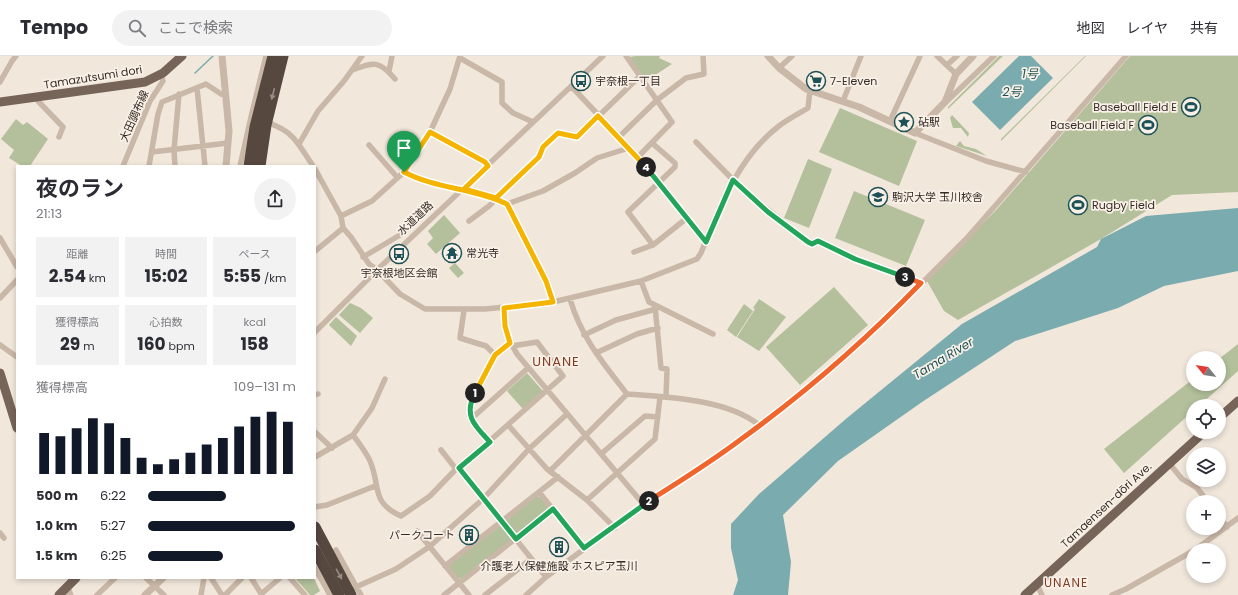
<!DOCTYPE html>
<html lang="ja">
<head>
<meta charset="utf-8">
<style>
	body { margin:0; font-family:Poppins,"Noto Sans JP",sans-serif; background:#f2f2f3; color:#2b2b33; height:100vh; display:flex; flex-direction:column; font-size:15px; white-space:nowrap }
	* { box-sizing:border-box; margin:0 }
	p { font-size:13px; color:#7c7c81 }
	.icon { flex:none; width:22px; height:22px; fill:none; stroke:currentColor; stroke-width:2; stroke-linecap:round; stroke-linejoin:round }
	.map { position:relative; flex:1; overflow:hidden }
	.side { position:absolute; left:16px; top:109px; width:300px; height:414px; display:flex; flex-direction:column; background:#fff; border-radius:0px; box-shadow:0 2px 6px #0003 }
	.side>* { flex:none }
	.needle { width:26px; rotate:300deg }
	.controls { position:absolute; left:1186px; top:295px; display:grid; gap:8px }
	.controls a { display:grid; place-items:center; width:40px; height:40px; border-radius:50%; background:#fff; box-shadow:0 2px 6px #0003; font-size:20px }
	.pin { position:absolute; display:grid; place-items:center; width:34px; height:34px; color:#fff; margin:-41px -17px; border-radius:50% 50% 50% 0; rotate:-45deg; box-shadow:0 0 4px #0007 }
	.pin .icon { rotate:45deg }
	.km { position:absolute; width:20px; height:20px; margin:-10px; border-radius:50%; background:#222; color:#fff; font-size:11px; line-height:20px; text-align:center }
	.round { display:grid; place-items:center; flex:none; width:42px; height:42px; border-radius:21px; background:#f2f2f3 }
	.headline { display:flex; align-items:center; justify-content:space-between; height:68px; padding:0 20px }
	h1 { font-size:22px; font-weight:700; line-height:30px }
	.stats { display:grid; grid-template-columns:repeat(3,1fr); gap:6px; height:68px; padding:4px 20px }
	.stats div { display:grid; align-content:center; border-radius:0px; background:#f2f2f3; text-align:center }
	.stats b { font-size:17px; font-weight:700 }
	.stats small { font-size:11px; font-weight:400 }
	.stats p { font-size:11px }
	.chart { height:112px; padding:8px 20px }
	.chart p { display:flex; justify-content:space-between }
	.chart svg { width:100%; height:72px; margin-top:4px; stroke:#111827; stroke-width:6 }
	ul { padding:0 20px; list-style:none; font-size:13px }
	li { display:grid; grid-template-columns:64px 48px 1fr; align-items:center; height:30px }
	li i { height:10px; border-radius:5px; background:#111827 }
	header { display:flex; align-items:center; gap:24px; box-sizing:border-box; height:56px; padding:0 20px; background:#fff; border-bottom:1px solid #e1e1e2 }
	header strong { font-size:19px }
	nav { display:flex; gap:22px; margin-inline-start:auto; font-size:14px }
	.search { width:280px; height:36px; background:#f2f2f3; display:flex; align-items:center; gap:10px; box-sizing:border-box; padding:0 14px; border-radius:22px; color:#7c7c81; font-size:15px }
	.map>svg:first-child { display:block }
</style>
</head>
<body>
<header>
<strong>Tempo</strong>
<div class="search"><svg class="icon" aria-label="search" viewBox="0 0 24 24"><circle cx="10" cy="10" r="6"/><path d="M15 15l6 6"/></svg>ここで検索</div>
<nav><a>地図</a><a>レイヤ</a><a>共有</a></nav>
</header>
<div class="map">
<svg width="1238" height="539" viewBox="0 0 1238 539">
	<rect width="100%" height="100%" fill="#f1e7db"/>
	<path fill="#b3c09b" d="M636,0H660L659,2L672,8L646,25L629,1Z
		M999,0H1003L948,53V51Z
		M1085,0H1086L1001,85V83Z
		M1130,0H1238V136L1172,139L1101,183L958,264L944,255L927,225L997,153Z
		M840,52L917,85L899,130L819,96Z
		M952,59L969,77L968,81L961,72H953L950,62Z
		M16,63L23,69L27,66L48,83L30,110H22L9,102L14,94L1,83Z
		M960,85L964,90L976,93L987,100L956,90Z
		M808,103L832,113L809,172L784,162Z
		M854,135L925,164L906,210L835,182Z
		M444,159L460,177L436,198L427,188L433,182L428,175Z
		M455,207L464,217L458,222L449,212Z
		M834,231L868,269L800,329L766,291Z
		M759,243L786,261L759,295L737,281L755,253L753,252Z
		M350,247L361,252L373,262L360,277L339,259Z
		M744,248L753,255L736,281L727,274Z
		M336,261L356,279L357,280L351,290L329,269Z
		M1238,288V315L1199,350H1193V355L1124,417L1104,393L1193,323V328H1219V303Z
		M527,317L543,335L523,353L507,335Z
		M537,440L540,441L549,452L548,454L517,479H514L505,467L506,465Z
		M500,470H502L511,481V484L461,523C456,522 449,514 449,509Z
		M295,522H314L320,535L314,539H310Z"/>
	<path fill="#7aabae" d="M1019,0H1031L1053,22L1000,74L972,46Z
		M1238,152V215L1164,230L1118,252L1015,285L922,346L838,405L783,459L791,506L788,539H733L738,524L731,492V468L759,438L847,362L962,268L1097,191L1101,183L1146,160Z"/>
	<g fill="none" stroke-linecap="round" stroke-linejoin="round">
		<path stroke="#7aabae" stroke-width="1.5" d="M195,17L213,0"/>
		<path stroke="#c9b7a7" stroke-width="5.5" d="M626,0L672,66L638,101
			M937,0L956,18
			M460,2L502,26V47L513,57L533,66
			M947,9L957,0
			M779,12L792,0
			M352,14C374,6 379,4 395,23
			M389,15L392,0
			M0,26L12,5L16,0
			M571,30L638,101L706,186
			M197,32L205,110
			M37,41L38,45L63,71L59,81
			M843,45L861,0
			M946,46L994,0
			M251,61L266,0
			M890,65L920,0
			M430,76L485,106L488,110
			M915,77L986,105L1026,116
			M619,81L657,44L686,22L704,18L703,0
			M696,86L740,131L808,186L812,188L818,185L855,203L921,227
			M652,87L675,107V111L628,156L653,189
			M299,88L318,55L344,25L362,0
			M369,89L397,121
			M152,96L228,87
			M123,110L150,45L163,25L161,19
			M149,110L158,58L162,46L206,28L221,38L226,39
			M175,110L174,94L179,38
			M240,110L251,61C290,73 291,76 313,110
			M315,113L341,160L343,172L351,181L369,208L377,214L400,238L425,253H485L553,246L641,225L697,203L701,197C719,152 739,100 779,70C788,63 798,58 808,52L810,34
			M404,116C436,133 474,132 507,148L543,135L575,117L597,102L629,92
			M507,148L546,225L553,246
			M341,160L372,145L404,116L430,76L450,33L460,0
			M469,165L489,150L539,101L543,91L558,77L577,81L640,20
			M0,182L17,211
			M315,195L343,172
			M634,196L653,189L687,162
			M363,201L405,176
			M641,225L649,246L713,278
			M0,242L17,224
			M570,243C581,281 603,307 627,338
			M655,250L661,312L667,313L666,341
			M504,252C505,270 508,283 517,298L644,449
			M464,254L460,282L486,290L495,299
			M315,276L377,214L603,0
			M584,279L616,264L656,253
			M0,289L17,301
			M596,297L637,278L658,272
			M315,339L318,338
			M471,363L528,312
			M509,370L547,413L587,444L615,472
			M315,376L332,392
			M353,379C359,387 366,396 370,405C381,430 370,446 401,460L430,440L456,413
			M490,386L472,366L471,344L495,299L510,287
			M441,394L456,413L459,412L546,521
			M601,398L645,360L658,361
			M315,401L353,379L372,352L385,323
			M1169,407L1182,423L1197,432L1208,446
			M459,412L563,320L537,286L512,290
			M550,415L627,338C667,341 727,343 759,369
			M539,436L584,492
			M587,444L655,383L660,341
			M315,451L327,449L375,430
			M1219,461L1227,471
			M417,475L469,539
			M0,477L4,482
			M336,494L361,539
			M1195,494L1238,462
			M445,510L558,421
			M315,512L330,539
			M146,522L164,539
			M211,522L222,539
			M251,522L262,539
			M290,522L305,539
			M1037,529L1042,539
			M349,536L356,531L396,513L429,491L483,443L529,393L567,358
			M261,538L280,522
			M97,539L115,522
			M201,539L204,522
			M225,539L242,522
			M444,539L553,453
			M485,539L531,503
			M526,539L546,521L644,449L739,385L841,305L886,263L967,182L1126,0
			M1112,539L1126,533L1193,495"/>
		<path stroke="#c9b7a7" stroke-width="7" d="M222,0L229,75L226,110
			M768,0L779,12L806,33L859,51L915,77L945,46L956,18L973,0
			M67,531L70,539
			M145,539L163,522"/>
		<path stroke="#776459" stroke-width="9" d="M0,46L145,26L163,17L182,0
			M0,317L17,372
			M1219,362L1238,345
			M59,539L76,522
			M1025,539L1204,376"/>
		<path stroke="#56473f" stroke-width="11" d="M315,494L339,539"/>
		<path stroke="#56473f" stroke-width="11" d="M249,110L255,71L273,0
			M260,110L266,69L283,0
			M315,471L351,539"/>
	</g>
	<defs><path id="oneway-solid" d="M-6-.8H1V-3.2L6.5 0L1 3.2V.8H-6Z"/></defs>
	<g fill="#978b82">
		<use href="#oneway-solid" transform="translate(273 38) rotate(104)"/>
		<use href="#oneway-solid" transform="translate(339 518) rotate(61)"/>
	</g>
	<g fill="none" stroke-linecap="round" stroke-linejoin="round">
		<defs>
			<path id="split-1" d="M404,116C436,133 474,132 507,148L546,225L553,246L504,252L505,270L510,287L495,299L475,337"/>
			<path id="split-2" d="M475,337C463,360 475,370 490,386L459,412L516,483L553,453L584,492L649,445"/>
			<path id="split-3" d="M649,445C680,425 711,406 740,384C805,337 865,285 921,227L905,221"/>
			<path id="split-4" d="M646,111L706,186L733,124L768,156L808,186L812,188L818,185L855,203L905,221"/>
			<path id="split-5" d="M404,116L430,76L485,106L488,110L464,133L496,142L539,101L543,91L558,77L577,81L598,60L646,111"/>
		</defs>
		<use href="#split-1" stroke="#fff" stroke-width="8"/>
		<use href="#split-2" stroke="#fff" stroke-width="8"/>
		<use href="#split-3" stroke="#fff" stroke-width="8"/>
		<use href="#split-4" stroke="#fff" stroke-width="8"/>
		<use href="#split-5" stroke="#fff" stroke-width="8"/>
		<use href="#split-1" stroke="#f5b400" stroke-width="5"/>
		<use href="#split-2" stroke="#22a559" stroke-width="5"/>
		<use href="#split-3" stroke="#f0652b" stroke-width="5"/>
		<use href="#split-4" stroke="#22a559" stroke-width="5"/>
		<use href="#split-5" stroke="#f5b400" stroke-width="5"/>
	</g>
	<defs>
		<symbol id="bus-ring" viewBox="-11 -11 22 22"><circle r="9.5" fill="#f9f1e7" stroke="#1e5156" stroke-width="1.5"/><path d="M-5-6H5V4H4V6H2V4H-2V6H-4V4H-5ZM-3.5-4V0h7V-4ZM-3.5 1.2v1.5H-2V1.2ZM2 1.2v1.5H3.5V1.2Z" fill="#1e5156"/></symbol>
		<symbol id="supermarket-ring" viewBox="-11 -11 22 22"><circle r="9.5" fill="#f9f1e7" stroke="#1e5156" stroke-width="1.5"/><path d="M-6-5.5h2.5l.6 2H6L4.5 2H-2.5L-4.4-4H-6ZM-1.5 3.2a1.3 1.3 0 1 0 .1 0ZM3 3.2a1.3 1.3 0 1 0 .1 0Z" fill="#1e5156"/></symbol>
		<symbol id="stadium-ring" viewBox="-11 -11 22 22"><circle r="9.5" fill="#f9f1e7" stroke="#1e5156" stroke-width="1.5"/><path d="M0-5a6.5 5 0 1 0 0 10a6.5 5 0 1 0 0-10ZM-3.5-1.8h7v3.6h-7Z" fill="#1e5156"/></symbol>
		<symbol id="sight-ring" viewBox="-11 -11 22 22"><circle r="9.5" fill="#f9f1e7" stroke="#1e5156" stroke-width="1.5"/><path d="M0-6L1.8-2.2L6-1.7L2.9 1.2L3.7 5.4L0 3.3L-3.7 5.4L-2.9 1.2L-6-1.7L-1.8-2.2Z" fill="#1e5156"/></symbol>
		<symbol id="university-ring" viewBox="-11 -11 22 22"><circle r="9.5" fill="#f9f1e7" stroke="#1e5156" stroke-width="1.5"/><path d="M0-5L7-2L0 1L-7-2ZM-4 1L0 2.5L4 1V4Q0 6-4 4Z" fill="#1e5156"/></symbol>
		<symbol id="temple-ring" viewBox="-11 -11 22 22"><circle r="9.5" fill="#f9f1e7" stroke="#1e5156" stroke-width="1.5"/><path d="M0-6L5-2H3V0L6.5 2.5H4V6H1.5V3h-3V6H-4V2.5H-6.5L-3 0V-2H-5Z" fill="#1e5156"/></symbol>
		<symbol id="building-ring" viewBox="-11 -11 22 22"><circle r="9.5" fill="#f9f1e7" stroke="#1e5156" stroke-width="1.5"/><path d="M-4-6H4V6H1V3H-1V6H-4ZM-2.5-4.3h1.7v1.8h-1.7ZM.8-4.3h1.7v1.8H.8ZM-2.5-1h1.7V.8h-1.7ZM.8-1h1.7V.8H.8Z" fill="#1e5156"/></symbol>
	</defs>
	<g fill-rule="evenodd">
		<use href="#bus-ring" x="570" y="14" width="22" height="22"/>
		<use href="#supermarket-ring" x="805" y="14" width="22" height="22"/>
		<use href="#stadium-ring" x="1180" y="40" width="22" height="22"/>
		<use href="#sight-ring" x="893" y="55" width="22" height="22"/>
		<use href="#stadium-ring" x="1137" y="58" width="22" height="22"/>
		<use href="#university-ring" x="867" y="130" width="22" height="22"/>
		<use href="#stadium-ring" x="1067" y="138" width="22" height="22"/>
		<use href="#temple-ring" x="441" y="186" width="22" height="22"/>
		<use href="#bus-ring" x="388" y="187" width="22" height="22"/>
		<use href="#building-ring" x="458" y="468" width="22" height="22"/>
		<use href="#building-ring" x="548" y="480" width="22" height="22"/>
	</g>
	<g text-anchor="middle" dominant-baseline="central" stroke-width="3.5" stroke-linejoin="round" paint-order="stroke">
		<g font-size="11" fill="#362c27" stroke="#f9f1e7">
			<text transform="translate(93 21) rotate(-9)">Tamazutsumi dori</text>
			<text transform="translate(134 60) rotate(-66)">大田調布線</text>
			<text transform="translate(415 162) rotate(-43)">水道道路</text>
			<text transform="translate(1106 449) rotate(-43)">Tamaensen-dōri Ave.</text>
		</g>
		<g font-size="11" fill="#362c27" stroke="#f9f1e7" text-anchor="start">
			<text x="595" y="25">宇奈根一丁目</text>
			<text x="830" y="25">7-Eleven</text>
			<text x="1177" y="51" text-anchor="end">Baseball Field E</text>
			<text x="918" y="66">砧駅</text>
			<text x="1134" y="69" text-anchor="end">Baseball Field F</text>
			<text x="892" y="141">駒沢大学 玉川校舎</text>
			<text x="1092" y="149">Rugby Field</text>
			<text x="466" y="197">常光寺</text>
			<text x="399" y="217" text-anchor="middle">宇奈根地区会館</text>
			<text x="455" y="479" text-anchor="end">パークコート</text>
			<text x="559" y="510" text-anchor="middle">介護老人保健施設 ホスピア玉川</text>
		</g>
		<g font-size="12" font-style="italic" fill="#1e5156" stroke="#f9f1e7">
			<text x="1030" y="17">1号</text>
			<text x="1012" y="35">2号</text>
			<text transform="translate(943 302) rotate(-31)">Tama River</text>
		</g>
		<g font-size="12" letter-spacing="1" fill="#833b22" stroke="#f9f1e7">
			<text x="1066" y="526">UNANE</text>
		</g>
		<g font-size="13" letter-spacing="1" fill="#833b22" stroke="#f9f1e7">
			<text x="556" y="305">UNANE</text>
		</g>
	</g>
</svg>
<div class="controls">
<a><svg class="needle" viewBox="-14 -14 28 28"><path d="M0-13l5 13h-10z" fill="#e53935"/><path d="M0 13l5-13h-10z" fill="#7c7c81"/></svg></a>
<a><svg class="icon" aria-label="locate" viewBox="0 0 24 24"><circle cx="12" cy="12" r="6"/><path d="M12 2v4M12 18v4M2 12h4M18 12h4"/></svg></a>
<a><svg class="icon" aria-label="layers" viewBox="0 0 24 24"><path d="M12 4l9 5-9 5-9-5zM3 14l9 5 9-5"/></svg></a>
<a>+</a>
<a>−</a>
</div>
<div class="pin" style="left:404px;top:116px;background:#1e9e55"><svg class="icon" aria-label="arrive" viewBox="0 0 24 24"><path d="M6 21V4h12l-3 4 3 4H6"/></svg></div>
<b class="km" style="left:475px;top:337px">1</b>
<b class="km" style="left:649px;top:445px">2</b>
<b class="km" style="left:905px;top:221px">3</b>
<b class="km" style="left:646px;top:111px">4</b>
<section class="side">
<div class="headline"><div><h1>夜のラン</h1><p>21:13</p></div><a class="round"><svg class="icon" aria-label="share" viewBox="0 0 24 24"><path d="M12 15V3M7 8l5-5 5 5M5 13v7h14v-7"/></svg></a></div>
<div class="stats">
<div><p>距離</p><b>2.54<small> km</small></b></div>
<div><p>時間</p><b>15:02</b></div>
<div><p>ペース</p><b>5:55<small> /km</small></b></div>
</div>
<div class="stats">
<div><p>獲得標高</p><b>29<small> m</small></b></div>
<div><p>心拍数</p><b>160<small> bpm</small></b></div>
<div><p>kcal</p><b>158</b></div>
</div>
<div class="chart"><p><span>獲得標高</span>109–131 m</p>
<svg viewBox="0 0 160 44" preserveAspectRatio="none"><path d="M5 44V19M15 44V21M25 44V16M35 44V10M45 44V13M55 44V22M65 44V34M75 44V38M85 44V35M95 44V31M105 44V26M115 44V22M125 44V15M135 44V9M145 44V6M155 44V12"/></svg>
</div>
<ul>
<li><b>500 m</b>6:22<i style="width:53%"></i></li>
<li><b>1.0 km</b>5:27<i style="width:99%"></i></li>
<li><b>1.5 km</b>6:25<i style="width:51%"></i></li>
</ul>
</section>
</div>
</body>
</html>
